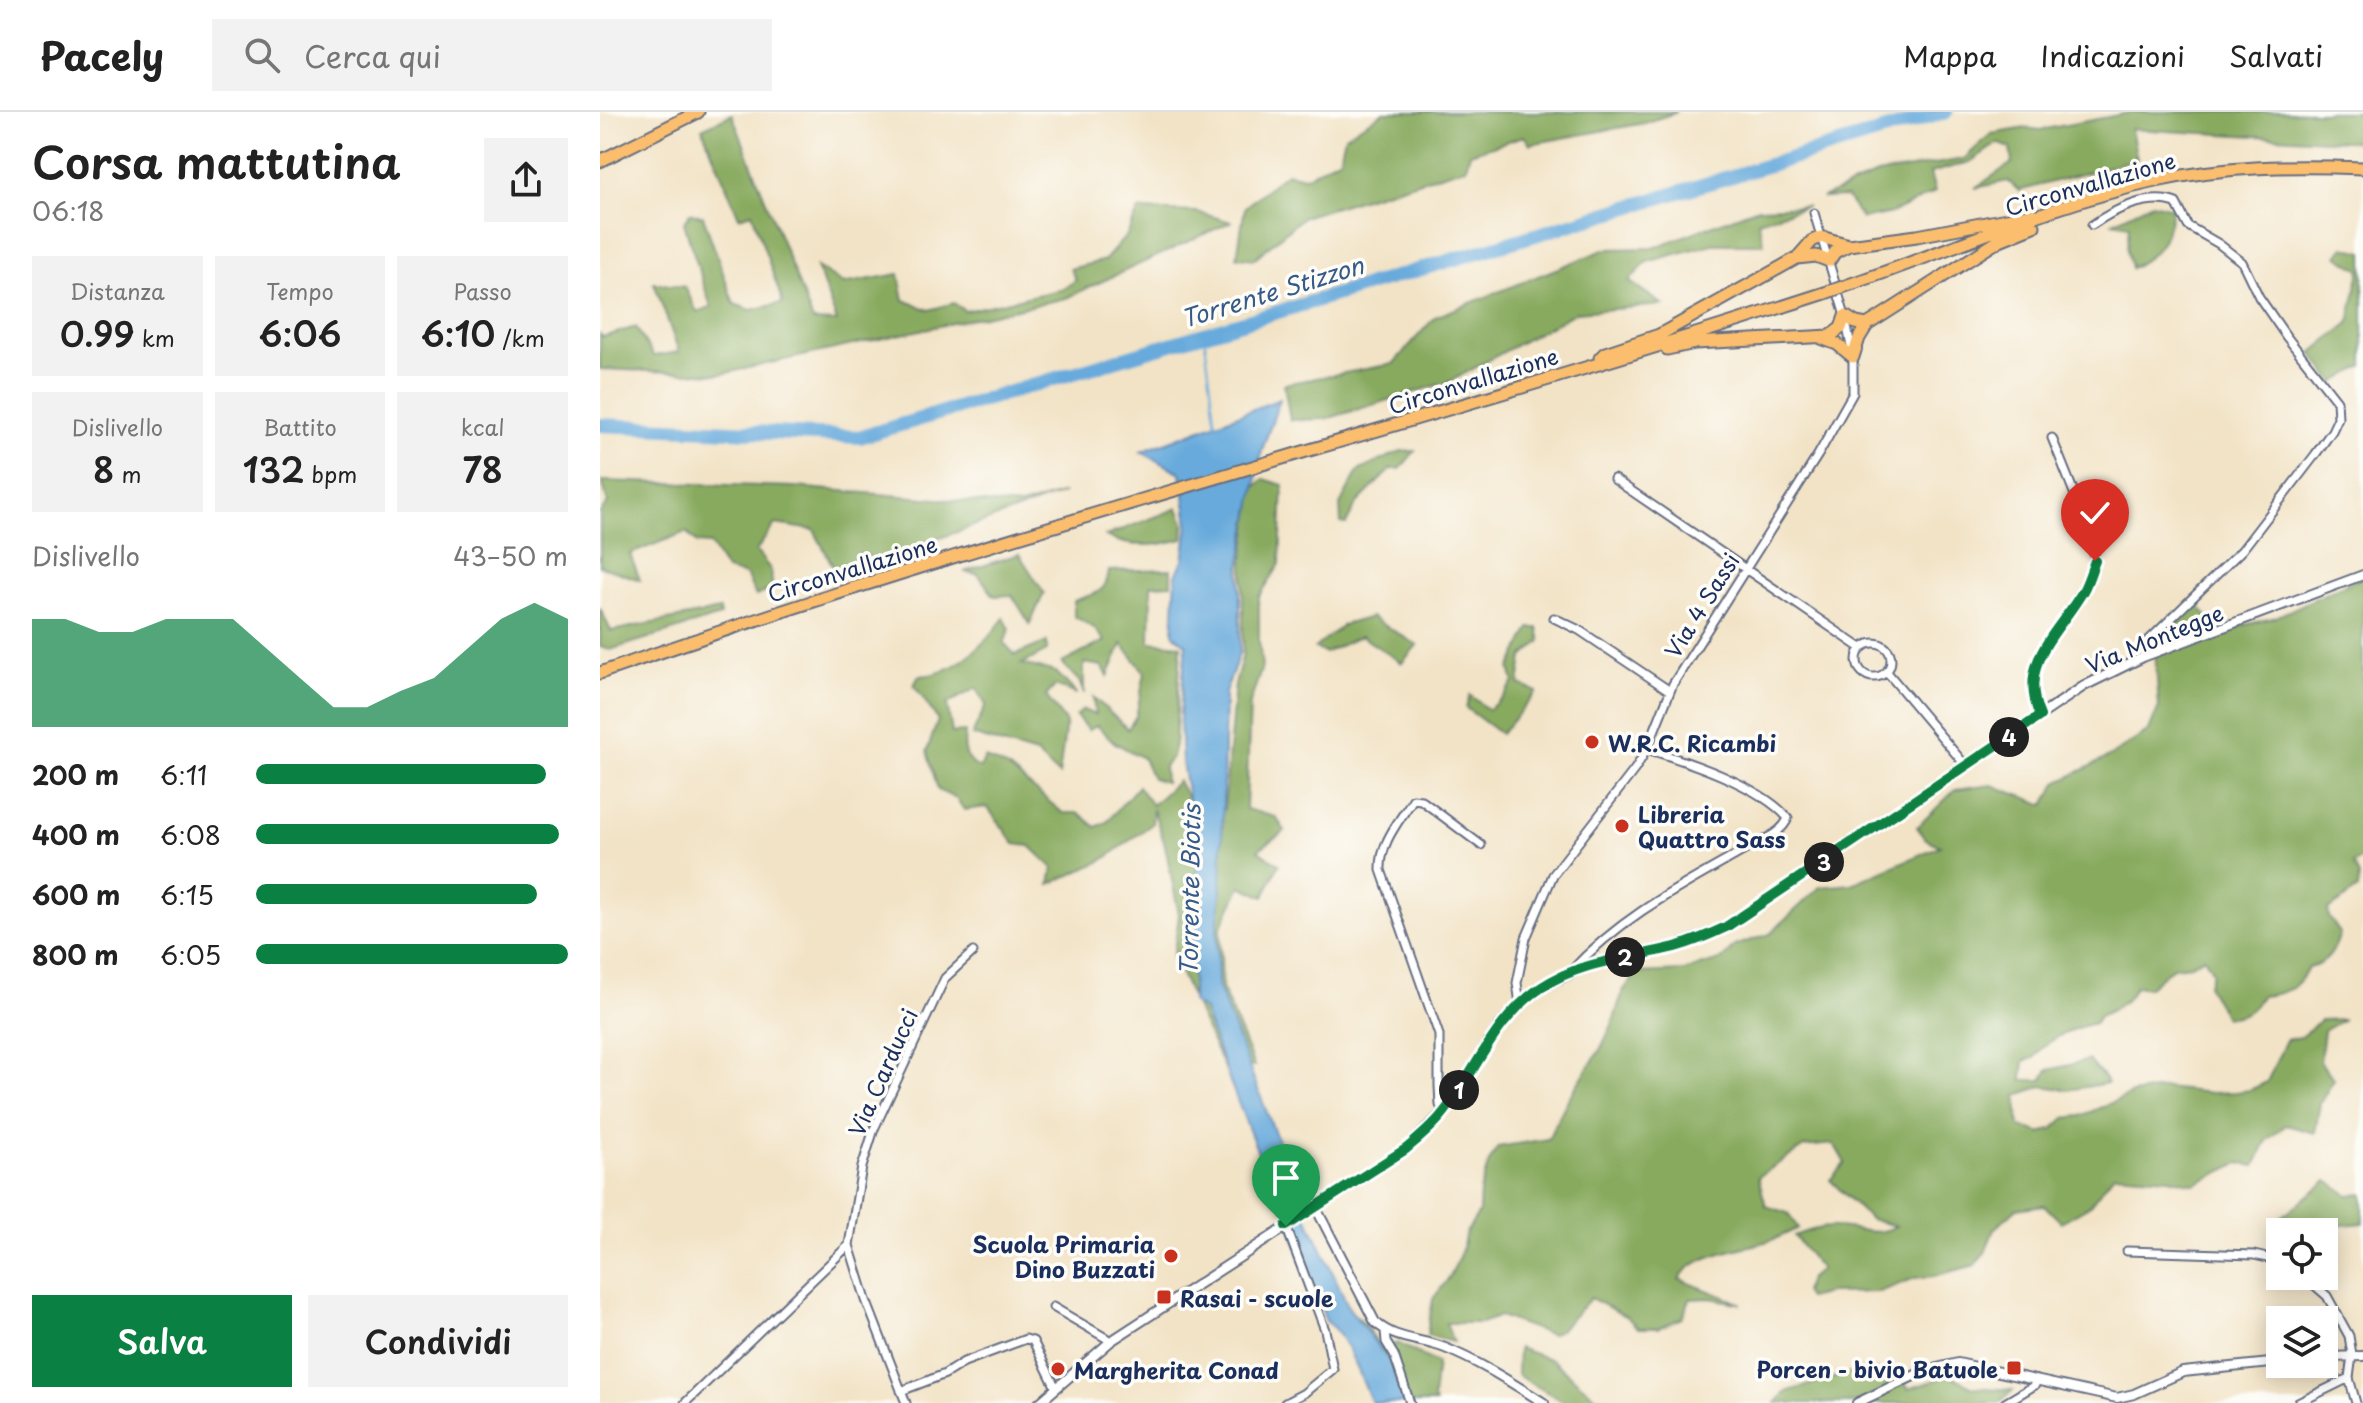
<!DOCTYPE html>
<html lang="it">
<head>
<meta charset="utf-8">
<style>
	body { margin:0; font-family:"Playpen Sans",sans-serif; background:#f2f2f2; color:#222; height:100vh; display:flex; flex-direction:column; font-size:30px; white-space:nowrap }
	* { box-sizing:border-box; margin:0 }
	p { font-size:26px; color:#767676 }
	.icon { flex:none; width:44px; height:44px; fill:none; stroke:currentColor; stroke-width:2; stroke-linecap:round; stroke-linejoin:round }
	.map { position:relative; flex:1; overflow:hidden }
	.details { display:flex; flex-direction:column; background:#fff; width:600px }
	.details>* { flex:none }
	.controls { position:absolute; left:1666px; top:1106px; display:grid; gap:16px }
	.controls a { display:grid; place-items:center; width:72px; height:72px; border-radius:0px; background:#fff; box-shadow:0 4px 20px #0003; font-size:40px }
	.pin { position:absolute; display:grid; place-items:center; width:68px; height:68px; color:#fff; margin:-82px -34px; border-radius:50% 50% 50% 0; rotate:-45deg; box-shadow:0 0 8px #0007 }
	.pin .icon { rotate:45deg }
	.km { position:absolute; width:40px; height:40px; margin:-20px; border-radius:50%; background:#222; color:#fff; font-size:22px; line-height:40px; text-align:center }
	.round { display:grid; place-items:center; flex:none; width:84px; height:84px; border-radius:0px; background:#f2f2f2 }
	.headline { display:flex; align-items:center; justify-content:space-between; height:136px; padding:0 32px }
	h1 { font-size:44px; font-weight:600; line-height:60px }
	.stats { display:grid; grid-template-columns:repeat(3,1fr); gap:12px; height:136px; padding:8px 32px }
	.stats div { display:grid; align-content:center; border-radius:0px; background:#f2f2f2; text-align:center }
	.stats b { font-size:34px; font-weight:600 }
	.stats small { font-size:22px; font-weight:400 }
	.stats p { font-size:22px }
	.chart { height:224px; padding:16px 32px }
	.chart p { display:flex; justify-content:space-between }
	.chart svg { width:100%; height:144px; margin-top:8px; fill:#0b8043; opacity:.7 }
	.cta { display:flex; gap:16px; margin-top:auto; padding:16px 32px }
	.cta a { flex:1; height:92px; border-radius:0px; background:#0b8043; color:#fff; font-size:32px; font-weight:600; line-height:92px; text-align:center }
	.cta a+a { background:#f2f2f2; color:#222 }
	ul { padding:0 32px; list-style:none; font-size:26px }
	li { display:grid; grid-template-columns:128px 96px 1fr; align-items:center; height:60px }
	li i { height:20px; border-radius:10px; background:#0b8043 }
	header { display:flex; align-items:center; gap:48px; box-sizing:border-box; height:112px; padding:0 40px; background:#fff; border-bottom:2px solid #e0e0e0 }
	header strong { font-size:38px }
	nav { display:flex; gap:44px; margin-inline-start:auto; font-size:28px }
	.search { width:560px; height:72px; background:#f2f2f2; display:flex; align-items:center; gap:20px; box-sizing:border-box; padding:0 28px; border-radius:0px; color:#767676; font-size:30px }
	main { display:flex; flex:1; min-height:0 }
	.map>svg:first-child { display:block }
</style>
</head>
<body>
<header>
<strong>Pacely</strong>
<div class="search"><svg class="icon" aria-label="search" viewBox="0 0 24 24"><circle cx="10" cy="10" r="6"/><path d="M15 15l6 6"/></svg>Cerca qui</div>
<nav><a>Mappa</a><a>Indicazioni</a><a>Salvati</a></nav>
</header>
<main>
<section class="details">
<div class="headline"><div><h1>Corsa mattutina</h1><p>06:18</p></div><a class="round"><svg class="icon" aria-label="share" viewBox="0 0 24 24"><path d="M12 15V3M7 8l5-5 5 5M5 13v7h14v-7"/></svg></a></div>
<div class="stats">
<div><p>Distanza</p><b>0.99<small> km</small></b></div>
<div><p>Tempo</p><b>6:06</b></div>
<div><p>Passo</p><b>6:10<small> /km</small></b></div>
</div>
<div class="stats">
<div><p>Dislivello</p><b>8<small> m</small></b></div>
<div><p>Battito</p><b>132<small> bpm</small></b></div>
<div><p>kcal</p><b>78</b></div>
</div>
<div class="chart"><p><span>Dislivello</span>43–50 m</p>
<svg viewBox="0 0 160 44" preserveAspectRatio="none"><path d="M0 44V11L10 11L20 15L30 15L40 11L50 11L60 11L70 20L80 29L90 38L100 38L110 33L120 29L130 20L140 11L150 6L160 11V44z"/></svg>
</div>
<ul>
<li><b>200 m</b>6:11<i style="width:93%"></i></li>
<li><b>400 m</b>6:08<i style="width:97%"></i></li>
<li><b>600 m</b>6:15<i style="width:90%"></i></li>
<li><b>800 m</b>6:05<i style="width:100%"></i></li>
</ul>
<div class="cta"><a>Salva</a><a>Condividi</a></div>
</section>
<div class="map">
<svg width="1763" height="1291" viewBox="0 0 1763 1291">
	<rect width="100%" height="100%" fill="#fdfcf7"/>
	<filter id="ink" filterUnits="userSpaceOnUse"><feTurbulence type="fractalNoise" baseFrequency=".0125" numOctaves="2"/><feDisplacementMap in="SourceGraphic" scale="16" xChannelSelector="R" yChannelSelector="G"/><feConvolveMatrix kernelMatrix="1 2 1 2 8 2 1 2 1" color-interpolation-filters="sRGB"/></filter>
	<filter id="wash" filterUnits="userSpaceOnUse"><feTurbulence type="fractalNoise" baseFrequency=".006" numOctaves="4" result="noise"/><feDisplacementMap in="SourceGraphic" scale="32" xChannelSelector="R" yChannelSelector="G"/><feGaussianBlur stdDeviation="1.8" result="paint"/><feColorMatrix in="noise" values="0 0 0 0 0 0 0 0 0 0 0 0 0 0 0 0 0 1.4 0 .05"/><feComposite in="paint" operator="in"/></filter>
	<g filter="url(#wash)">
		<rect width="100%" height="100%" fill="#f2e3c6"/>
		<path fill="#88aa5f" stroke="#526c5e" stroke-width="2" d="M784,0H1077L1045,11L930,32L924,24L870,41L866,55L703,105L654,147L637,145L645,95L686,61L705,65L740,46L745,24Z
			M1534,0H1763V30L1531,17L1537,47L1419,79L1408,69L1375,76L1412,51L1410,36L1398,31L1370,50L1330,61L1335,80L1292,101L1262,107L1246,85L1222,86L1277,62L1364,47L1391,22L1426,16L1440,18Z
			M132,2L213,209L237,210L217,155L243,172L299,162L304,188L329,198L354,191L365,199L463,177L476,168L470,157L505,148L527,123L539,98L597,100L631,110L466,186L121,262L0,257V222L3,225L36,215L53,244L79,240L54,171L85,175L97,200L111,195L84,111L90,101L103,104L134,192L151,198L183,191L152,101L139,105L102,16Z
			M1552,91L1572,96C1566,130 1562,139 1531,156L1527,138L1529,113L1513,110Z
			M1208,94L1158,109L1164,132H1112L1047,150L1029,169L1063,193L976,200L851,269L726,307L690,308L684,272L793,252L835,205L1006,137L1053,136L1158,96Z
			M1744,135L1763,140V254L1734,271L1712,241L1749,211L1760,158L1738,144Z
			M801,339H815L800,357H791L757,391L746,412L741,411L740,393L758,359Z
			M664,367L683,373L680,452L659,485V529L662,555L650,591L646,697L676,705L685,719L658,738L679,752L664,785L641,774L620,817L622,876L654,954L624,956L573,845L579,803L565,733L553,697L552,712L502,749L450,772L453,756L430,734L415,732L387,695L364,698L357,687L338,678L327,639L338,608L314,573L319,564C354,563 384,533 404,506L410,517L404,531L415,543L447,530V539L422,552L456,560L477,582L455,574L446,584L466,611L459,663L436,642L372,623L386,593L376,576L347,592L352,621L365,620C363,636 364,650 380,656L385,646L407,655L463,701H479L496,715L507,710L538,674L552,693L578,669L594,698L624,697L635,572L643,542V451L654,376Z
			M2,369L195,375L420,394L464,381L280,448L259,442L256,455L236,460L214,418L175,412L156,439L170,457L173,477L156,484L146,463L126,458L110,432L97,431L86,420L30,442L40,468L0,454V401L8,391Z
			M578,396L584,411L583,427C557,434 530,437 506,424Z
			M419,442L444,481L430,512L412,483L394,484L378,462L364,460Z
			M571,457V472L551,473L550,530L581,533L575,632L572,645L564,654L565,670L552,666L543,646L515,631L497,614L488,618L476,604L483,598L495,603L493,585L528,617L536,604L545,561L522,532L508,564L502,554L484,551V582L479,569L462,551L505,529L494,516L474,504V489C494,481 506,483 509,459Z
			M1763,464V746L1753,752L1759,764L1758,777L1728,798L1729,805L1740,821C1734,841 1727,852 1708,856C1698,877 1684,882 1661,884C1652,899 1644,905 1625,905L1608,874L1613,860L1604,845L1591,853L1573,855L1548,876L1536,874C1526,891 1516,897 1499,904L1495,911C1472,916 1446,927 1434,946L1424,949L1422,968H1442L1448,958L1489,948L1508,971L1468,978L1443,974L1417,983L1419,1014L1441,1021L1453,1017L1465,1006L1481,1004L1532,982L1566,976L1611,981L1636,980L1650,978L1667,970L1686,928L1701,925L1720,908L1744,907L1724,919L1720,950L1734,967L1720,991L1715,1021L1686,1013L1667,1028L1655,1054L1639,1051L1595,1072L1569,1066L1514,1062L1489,1094L1461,1110L1444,1093L1416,1097L1394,1117L1385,1141L1375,1153L1334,1164L1315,1166L1279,1180L1229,1181L1208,1186L1204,1180L1209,1167L1221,1157L1194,1124C1207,1119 1219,1115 1232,1115C1258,1114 1272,1127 1296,1114L1270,1107L1230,1068L1245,1051L1234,1032L1204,1035L1158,1065L1166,1094L1188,1101L1198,1116C1190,1120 1182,1124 1174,1127C1146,1138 1096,1139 1079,1167L1142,1192L1110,1186L1090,1187L1082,1206L1058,1216H1038L1027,1205L991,1186L960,1218L951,1223L900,1204L881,1211H846L853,1230L827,1223L833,1187L851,1163L862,1138L866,1120L879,1101L880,1079L889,1050L898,1035L948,1027L968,987L1001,936L1012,913L1023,879L1037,861L1084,859L1123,847L1134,834L1170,822L1220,775L1252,772L1340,734L1326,727L1317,715L1355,678L1392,673L1445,693L1457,671L1507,646L1549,619L1559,595L1555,541L1605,523L1676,505Z
			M1595,489L1610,508L1555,527Z
			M0,496L11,519L120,498V504L10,538L0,535Z
			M771,505L817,533L802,551L761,524L725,541L715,536L743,513Z
			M930,516H938L941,529L923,545L919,572L937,580L901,622L866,596L870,583L888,598L903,585L914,570L910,556Z
			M1727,1069L1749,1083L1763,1082V1111L1679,1119L1676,1109Z
			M744,1194L761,1208L782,1237L798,1231L837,1251L833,1287L835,1291H773Z
			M918,1236L952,1248L996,1285L1040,1291H966L917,1263Z
			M1262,1257L1296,1261L1309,1277L1350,1263L1373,1275L1413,1278L1399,1291H1176L1186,1280Z"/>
		<path fill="#67aadc" stroke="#416c9d" stroke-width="2" d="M680,287L662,338L640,454V539L625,581L621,781L617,817L618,875L687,1052L686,1059L749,1196L790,1250L804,1291H772C761,1267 747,1224 726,1209L694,1127C692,1106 676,1084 668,1065C645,1009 623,955 604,898L592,890L593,792L598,740L582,651L580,604L586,532L573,522L576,463L583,449L588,412L581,361L541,340Z"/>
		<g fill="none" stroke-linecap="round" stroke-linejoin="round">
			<path stroke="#67aadc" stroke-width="2" d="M604,222L616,313"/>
			<path stroke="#67aadc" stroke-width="14" d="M0,313L260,325L1346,0"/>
		</g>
	</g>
	<g filter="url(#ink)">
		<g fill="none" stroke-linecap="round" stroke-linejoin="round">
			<defs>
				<path id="minor" d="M1492,113C1515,97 1549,81 1576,91L1588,114L1619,132L1642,150L1659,185L1686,224L1737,289L1738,306L1732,319L1715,343L1642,438L1549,528L1543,545
					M1014,367L1261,536
					M954,506L979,518L1070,579
					M1257 548a17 17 0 1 1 34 0a17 17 0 1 1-34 0Z
					M1287,560L1366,654
					M1440,604C1409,534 1495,500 1495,433L1452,326
					M970,860C1022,804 1080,775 1145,738C1159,730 1183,721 1188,706C1159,673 1089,650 1047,637
					M920,892L917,871L926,826L953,763L1035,657L1047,637L1073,572L1218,343L1253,281V245L1245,204L1214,101
					M844,1001L840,993L839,974V923L781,758C780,730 799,710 813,687L821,688L881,733
					M1527,1139L1654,1143L1680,1149
					M1704,1164L1727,1184L1749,1224L1752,1243L1749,1266L1756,1291
					M453,1195L511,1229
					M785,1219L786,1230L794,1243L810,1291
					M301,1279L345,1262L364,1250L426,1227L433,1229L456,1276
					M85,1291L249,1133
					M306,1291L266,1188L249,1133L262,1055L274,1017L345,866L373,840
					M685,1291L704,1281L733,1257L725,1218L686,1114
					M1405,1291L1435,1273L1436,1268
					M1698,1291L1749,1266"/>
				<path id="tertiary" d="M716,1096L775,1210C796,1229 820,1226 845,1236C880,1250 912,1271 944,1291
					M1724,1245L1763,1244
					M439,1291L511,1229L806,1037L847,996L900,913L920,892L942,875L991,852L1073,835L1126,815L1484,574L1543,545L1763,463
					M1257,1291L1324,1259L1358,1251L1517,1286L1534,1282L1583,1260L1680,1250"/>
				<path id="primary" d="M0,49L98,0"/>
				<path id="trunk" d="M1197,146L1216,144L1229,149L1235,140L1249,133L1317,124L1433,102
					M1254,171C1354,137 1453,91 1556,69C1625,54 1693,53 1763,56
					M1221,226L1237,232L1253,245L1259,226L1267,213L1400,128L1434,114
					M1067,237L1095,231L1230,224L1241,216L1245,204L1256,211L1267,213
					M1000,246L1005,241L1059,223L1197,146L1212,129L1221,125L1249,133
					M0,561C403,419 818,313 1225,181"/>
			</defs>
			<use href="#minor" stroke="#666e82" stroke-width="11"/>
			<use href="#tertiary" stroke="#666e82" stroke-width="12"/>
			<use href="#primary" stroke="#666e82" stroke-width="15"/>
			<use href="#trunk" stroke="#666e82" stroke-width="15"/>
			<use href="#minor" stroke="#fff" stroke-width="7"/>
			<use href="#tertiary" stroke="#fff" stroke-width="8"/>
			<use href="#primary" stroke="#fbbe6e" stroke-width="11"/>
			<use href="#trunk" stroke="#fbbe6e" stroke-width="11"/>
			<defs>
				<path id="trunk-bridge" d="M1225,181L1254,171"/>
			</defs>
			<use href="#trunk-bridge" stroke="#666e82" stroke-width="15" stroke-linecap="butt"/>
			<use href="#trunk-bridge" stroke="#fbbe6e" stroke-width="11"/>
		</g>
	</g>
	<g fill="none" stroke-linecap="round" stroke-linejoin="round" filter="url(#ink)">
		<defs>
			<path id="route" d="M686,1114L806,1037C820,1025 834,1014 845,999C877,957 896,905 942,875C982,848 1029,847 1075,835C1093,830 1109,823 1126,815L1440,604C1417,550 1458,522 1483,479C1488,470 1491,459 1495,449"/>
		</defs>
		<use href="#route" stroke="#fff" stroke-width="16"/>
		<use href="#route" stroke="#0b8043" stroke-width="10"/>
	</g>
	<g fill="#c8321e" stroke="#fdfcf7" stroke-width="3">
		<circle cx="992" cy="630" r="8"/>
		<circle cx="1022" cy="714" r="8"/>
		<circle cx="571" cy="1144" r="8"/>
		<rect x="556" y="1177" width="16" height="16" rx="4"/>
		<rect x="1406" y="1248" width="16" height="16" rx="4"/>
		<circle cx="458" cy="1257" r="8"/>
	</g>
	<g text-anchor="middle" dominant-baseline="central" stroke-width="7" stroke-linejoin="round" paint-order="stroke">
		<g font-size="22" fill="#1b2f5e" stroke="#fdfcf7">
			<text transform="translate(1490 71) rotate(-16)">Circonvallazione</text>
			<text transform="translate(873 268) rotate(-17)">Circonvallazione</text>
			<text transform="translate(252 456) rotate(-17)">Circonvallazione</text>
			<text transform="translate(1101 493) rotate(-58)">Via 4 Sassi</text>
			<text transform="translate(1554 526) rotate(-22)">Via Montegge</text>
			<text transform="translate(282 960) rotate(-66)">Via Carducci</text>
		</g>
		<g font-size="22" font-weight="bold" fill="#1b2f5e" stroke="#fdfcf7" text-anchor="start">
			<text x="1008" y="630">W.R.C. Ricambi</text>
			<text x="1038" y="701">Libreria<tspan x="1038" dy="25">Quattro Sass</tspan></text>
			<text x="555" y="1131" text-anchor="end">Scuola Primaria<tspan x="555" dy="25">Dino Buzzati</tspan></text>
			<text x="580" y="1185">Rasai - scuole</text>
			<text x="1398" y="1256" text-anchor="end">Porcen - bivio Batuole</text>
			<text x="474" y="1257">Margherita Conad</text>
		</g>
		<g font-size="24" font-style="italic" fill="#365a8a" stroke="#fdfcf7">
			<text transform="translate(672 179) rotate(-17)">Torrente Stizzon</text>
			<text transform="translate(589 778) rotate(-89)">Torrente Biotis</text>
		</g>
	</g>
</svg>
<div class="controls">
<a><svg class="icon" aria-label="locate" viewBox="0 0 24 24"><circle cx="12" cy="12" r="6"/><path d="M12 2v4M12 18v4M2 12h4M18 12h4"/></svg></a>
<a><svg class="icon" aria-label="layers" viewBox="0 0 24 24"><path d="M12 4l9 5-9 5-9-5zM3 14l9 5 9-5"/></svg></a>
</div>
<div class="pin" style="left:686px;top:1114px;background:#1e9e55"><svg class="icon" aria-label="arrive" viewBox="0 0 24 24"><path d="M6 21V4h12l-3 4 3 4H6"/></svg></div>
<div class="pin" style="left:1495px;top:449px;background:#d93025"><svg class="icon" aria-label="check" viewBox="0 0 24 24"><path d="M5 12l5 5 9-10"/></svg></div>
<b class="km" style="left:859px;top:978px">1</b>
<b class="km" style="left:1025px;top:845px">2</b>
<b class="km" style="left:1224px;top:750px">3</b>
<b class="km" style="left:1409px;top:625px">4</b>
</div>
</main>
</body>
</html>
